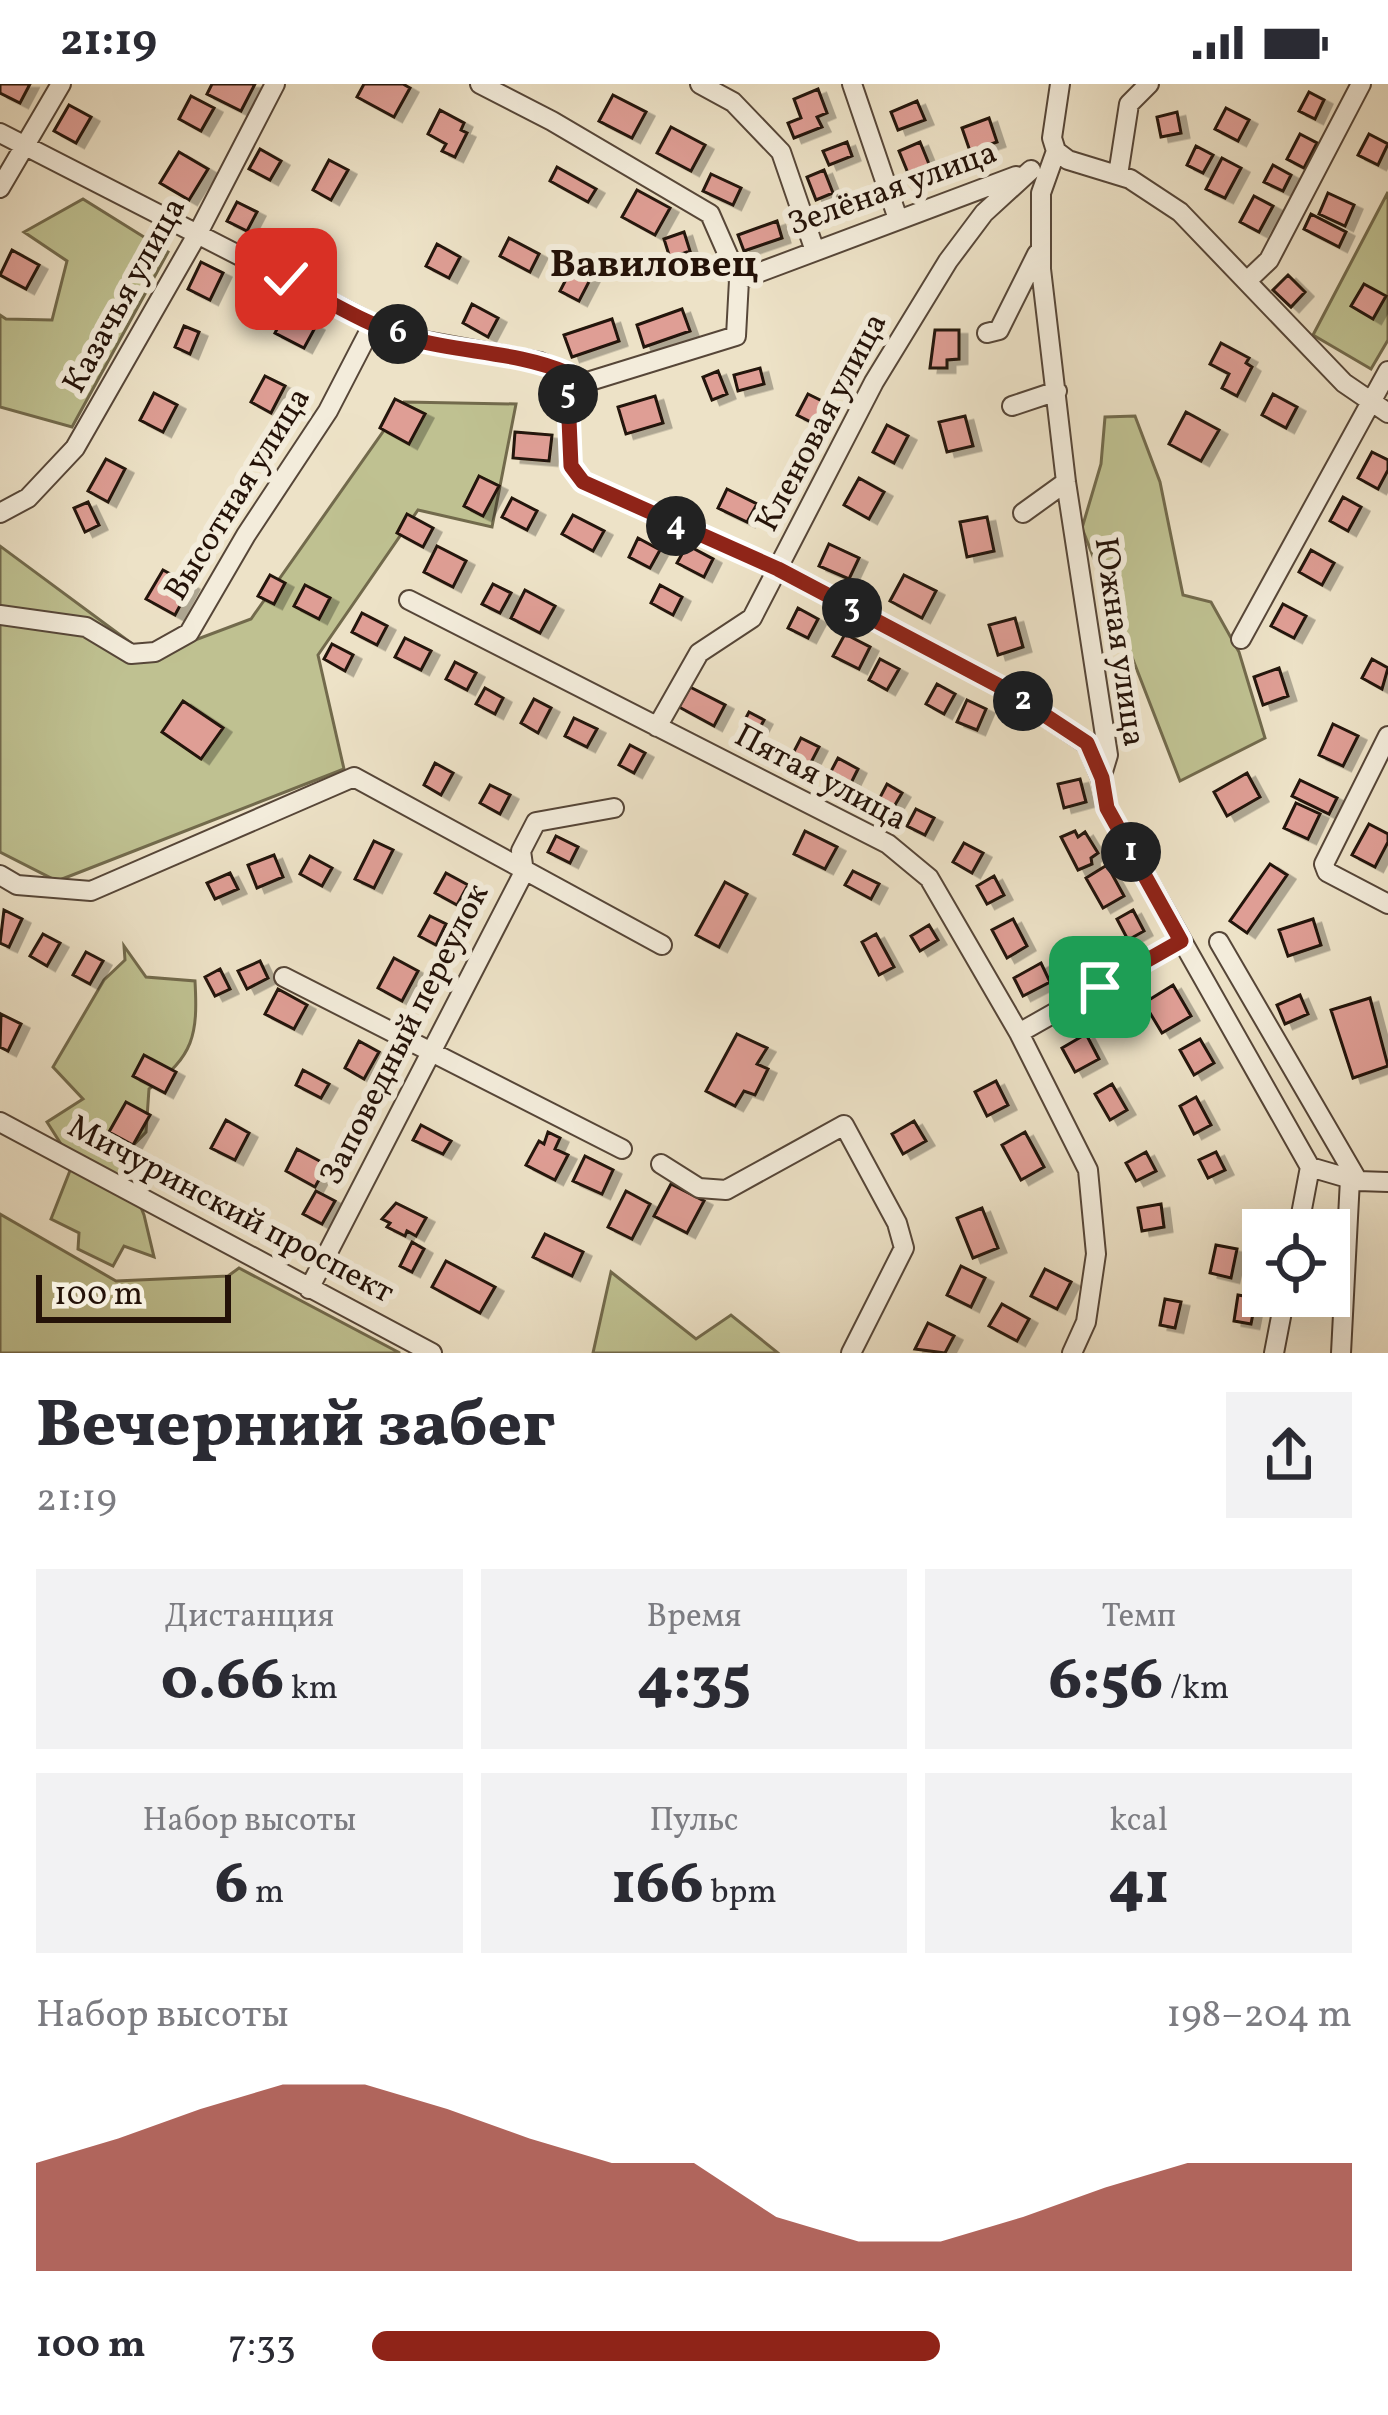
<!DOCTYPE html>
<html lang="ru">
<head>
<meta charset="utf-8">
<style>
	body { margin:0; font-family:Vollkorn,serif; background:#f2f2f3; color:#2b2b33; height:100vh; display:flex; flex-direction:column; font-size:45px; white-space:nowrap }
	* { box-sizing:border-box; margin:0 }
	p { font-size:39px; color:#7c7c81 }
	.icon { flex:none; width:66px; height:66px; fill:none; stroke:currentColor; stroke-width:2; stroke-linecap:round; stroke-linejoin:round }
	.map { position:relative; height:1269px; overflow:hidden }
	.sheet { display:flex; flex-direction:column; background:#fff; flex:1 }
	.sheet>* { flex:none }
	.controls { position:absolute; left:1242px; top:1125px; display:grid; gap:24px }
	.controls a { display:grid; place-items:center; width:108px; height:108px; border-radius:0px; background:#fff; box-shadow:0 12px 48px #0002; font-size:60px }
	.scale { position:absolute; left:36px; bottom:30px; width:195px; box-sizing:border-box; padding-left:12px; border:6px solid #241208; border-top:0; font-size:33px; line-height:42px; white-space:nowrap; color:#241208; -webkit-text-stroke:9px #f3ecdb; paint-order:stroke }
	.pin { position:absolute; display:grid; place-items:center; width:102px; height:102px; color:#fff; margin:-51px; border-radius:24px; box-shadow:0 6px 18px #0006 }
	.km { position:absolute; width:60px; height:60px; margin:-30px; border-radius:50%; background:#222; color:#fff; font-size:33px; line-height:60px; text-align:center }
	.round { display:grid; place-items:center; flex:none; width:126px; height:126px; border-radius:0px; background:#f2f2f3 }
	.headline { display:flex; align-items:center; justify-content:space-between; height:204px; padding:0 36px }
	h1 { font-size:66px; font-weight:800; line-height:90px }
	.stats { display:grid; grid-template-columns:repeat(3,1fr); gap:18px; height:204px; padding:12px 36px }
	.stats div { display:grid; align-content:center; border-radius:0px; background:#f2f2f3; text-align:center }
	.stats b { font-size:60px; font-weight:800 }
	.stats small { font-size:33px; font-weight:400 }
	.stats p { font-size:33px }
	.chart { height:336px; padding:24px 36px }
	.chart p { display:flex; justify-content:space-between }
	.chart svg { width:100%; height:216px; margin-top:12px; fill:#8f2418; opacity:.7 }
	ul { padding:0 36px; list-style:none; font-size:39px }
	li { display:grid; grid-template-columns:192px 144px 1fr; align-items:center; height:90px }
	li i { height:30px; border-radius:15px; background:#8f2418 }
	.status { display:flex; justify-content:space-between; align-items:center; height:84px; padding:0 60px; background:#fff; direction:ltr }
	.status svg { height:33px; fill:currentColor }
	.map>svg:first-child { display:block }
</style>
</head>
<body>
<div class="status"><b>21:19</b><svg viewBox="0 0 49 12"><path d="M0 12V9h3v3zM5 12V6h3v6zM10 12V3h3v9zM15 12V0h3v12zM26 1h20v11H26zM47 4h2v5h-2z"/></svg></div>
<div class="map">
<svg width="1388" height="1269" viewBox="0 0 1388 1269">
	<defs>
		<filter id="shadow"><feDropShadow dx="8" dy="4.5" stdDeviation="0" flood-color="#0004"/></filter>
	</defs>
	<rect width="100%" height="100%" fill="#ede2c7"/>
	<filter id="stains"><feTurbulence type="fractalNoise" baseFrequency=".00167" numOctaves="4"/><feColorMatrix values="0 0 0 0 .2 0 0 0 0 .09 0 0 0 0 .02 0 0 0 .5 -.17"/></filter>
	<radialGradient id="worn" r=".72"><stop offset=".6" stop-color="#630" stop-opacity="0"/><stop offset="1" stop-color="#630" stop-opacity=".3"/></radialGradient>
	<path fill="#bfc191" stroke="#726a4c" stroke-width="3" d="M1388,108V256L1371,285L1313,251Z
		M83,115L168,168L72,343L0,323V231L6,235L52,236L67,177L24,148Z
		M404,318L516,320L492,443L418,426L318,571L344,685L57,797L0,768V462L150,573L251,535Z
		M1135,332L1160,398L1183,511L1211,518L1239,568L1265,654L1180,697L1082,444L1101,380L1105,333Z
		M124,862L146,893L195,897C198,951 194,972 149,1005L146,1048L121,1074L144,1131L154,1173L124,1162L113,1182L78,1165L79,1149L51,1135L73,1079L47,1038L83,1015L53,983L104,896L125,876Z
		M0,1130L116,1197L228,1192L239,1184L400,1269H0Z
		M611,1188L696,1255L731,1231L778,1269H593Z"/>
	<path fill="#df9e95" stroke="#241208" stroke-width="3" filter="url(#shadow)" d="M0,0H30L20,19L0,9Z
		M212,0H255L241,27L207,10Z
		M364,0H403L410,4L394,33L357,13Z
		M818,5L827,29L817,33L822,43L794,54L788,39L801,34L794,15Z
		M1309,8L1324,16L1315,35L1299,27Z
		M613,11L646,28L632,54L599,37Z
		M191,12L214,24L201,47L179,35Z
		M917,17L925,36L898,46L891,28Z
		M69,21L91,33L76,59L54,47Z
		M1226,24L1249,36L1238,57L1215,45Z
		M440,26L464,39L461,46L467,49L455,73L442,67L446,60L428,50Z
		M1177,28L1181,49L1161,53L1157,33Z
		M989,34L997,58L970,67L962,44Z
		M671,43L705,61L691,87L657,69Z
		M1300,50L1317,59L1304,84L1287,75Z
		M1369,50L1388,60L1378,81L1358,71Z
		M847,58L852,72L829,81L823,67Z
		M920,58L931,85L910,94L899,67Z
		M1196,62L1213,71L1203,89L1187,81Z
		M260,65L281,77L270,96L249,85Z
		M179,68L208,85L189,116L160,99Z
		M1222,74L1241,84L1225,114L1206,105Z
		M329,76L348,86L331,116L313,106Z
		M1273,81L1291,91L1283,107L1264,98Z
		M557,83L596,105L588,118L550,97Z
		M824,86L833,109L816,116L807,93Z
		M711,90L741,104L733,121L703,107Z
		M637,106L670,124L655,151L622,133Z
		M1328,109L1354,121L1345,142L1319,130Z
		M1254,112L1273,122L1259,148L1240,138Z
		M237,118L257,128L247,147L227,137Z
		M1311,130L1346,148L1339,163L1304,145Z
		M777,137L782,154L744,167L738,151Z
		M684,148L690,167L670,174L664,155Z
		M509,154L539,170L530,188L500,172Z
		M437,160L460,173L449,194L426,182Z
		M12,166L39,181L26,205L0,191Z
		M201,178L223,189L210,216L188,205Z
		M574,180L593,190L579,217L560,207Z
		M1288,191L1305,208L1291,223L1273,206Z
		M1364,200L1386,212L1373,235L1351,222Z
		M472,220L498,234L488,253L463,239Z
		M682,225L690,247L644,263L637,241Z
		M286,227L316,242L304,264L275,249Z
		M612,235L619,257L572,273L564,251Z
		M184,242L199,248L190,270L175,263Z
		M935,246H959V275L947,276V284H930Z
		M1221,259L1249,274L1246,279L1252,283L1237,312L1222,304L1229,290L1210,280Z
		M760,284L764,300L738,307L734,291Z
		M718,287L727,310L712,316L703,293Z
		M265,292L285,302L271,329L251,318Z
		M154,309L177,321L163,348L140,336Z
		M808,310L830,321L819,342L797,331Z
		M1273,310L1297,323L1286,344L1262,331Z
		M655,312L663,339L626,350L618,323Z
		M395,315L425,330L409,360L380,344Z
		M1186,328L1219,346L1201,377L1169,360Z
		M965,332L973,362L947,368L939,338Z
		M887,341L908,352L894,379L873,368Z
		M515,348L552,351L549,377L513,374Z
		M1372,368L1388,376V386L1378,405L1358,394Z
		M106,375L125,385L108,418L88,407Z
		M479,392L499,402L483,432L464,422Z
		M859,394L884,408L869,435L844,421Z
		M727,405L757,420L747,438L718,424Z
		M1343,413L1361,423L1348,447L1330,437Z
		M512,414L537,427L527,446L502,433Z
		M88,418L99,441L85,448L74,424Z
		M407,430L433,444L423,463L397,449Z
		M573,431L604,447L593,467L562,450Z
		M987,433L994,467L967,473L960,438Z
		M638,454L660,466L650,484L629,473Z
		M829,460L859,474L849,495L819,482Z
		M687,461L713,475L704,493L677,479Z
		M437,462L466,477L453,503L424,488Z
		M1311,466L1334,479L1322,501L1299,488Z
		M163,486L191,501L175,531L146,515Z
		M270,491L285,499L274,520L258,512Z
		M904,491L936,507L922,534L890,517Z
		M493,500L511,509L500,529L482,520Z
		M305,501L330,514L319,535L294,522Z
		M660,501L682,513L673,531L651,519Z
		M525,506L555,522L540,549L511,534Z
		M1283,520L1306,532L1294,554L1271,542Z
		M798,524L818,535L808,554L788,544Z
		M362,529L387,542L377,561L352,548Z
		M1015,534L1023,563L998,571L989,541Z
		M845,550L870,563L859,585L833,572Z
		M405,554L431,567L421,586L395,573Z
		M332,560L353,571L345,587L324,575Z
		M880,575L899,585L887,606L869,596Z
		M1372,575L1388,584L1382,605L1362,594Z
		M455,578L476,589L467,606L446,595Z
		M1279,584L1288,612L1263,621L1254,593Z
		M937,600L955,610L944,630L926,620Z
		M690,603L725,621L714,642L679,623Z
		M485,604L503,614L495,630L476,620Z
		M534,615L551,624L538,649L521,639Z
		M967,616L986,625L977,646L957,638Z
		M183,617L223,644L201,675L162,648Z
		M749,628L764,636L753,657L738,649Z
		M574,634L597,645L587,663L565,652Z
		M1333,640L1358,652L1343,682L1319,671Z
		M801,654L819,663L807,686L789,677Z
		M630,661L645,669L634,689L619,681Z
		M838,674L858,685L849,703L828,693Z
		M435,679L453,689L441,711L424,701Z
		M1247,689L1260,713L1227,732L1214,708Z
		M1080,695L1086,718L1064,724L1058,700Z
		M1300,696L1337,714L1329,730L1292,712Z
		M887,700L902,709L889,731L875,723Z
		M490,701L510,711L500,730L480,719Z
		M1296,719L1320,730L1308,755L1284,744Z
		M916,725L934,734L925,751L907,742Z
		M1369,740L1388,750V758L1375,783L1352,771Z
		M805,747L837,763L825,785L794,770Z
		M1075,747L1078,753L1085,748L1098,769L1091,774L1092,780L1078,786L1061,753Z
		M556,752L578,763L570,779L548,768Z
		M374,757L393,766L374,804L355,795Z
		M964,759L983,769L972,789L953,778Z
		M274,771L283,793L257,804L248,781Z
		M310,772L332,784L322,802L300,790Z
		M1270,780L1287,791L1247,849L1230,837Z
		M1107,781L1124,812L1103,824L1086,794Z
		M853,787L879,800L871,815L845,801Z
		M230,789L238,805L215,815L207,799Z
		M446,789L468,801L457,821L435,809Z
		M994,792L1004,811L987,820L977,802Z
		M725,798L747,810L719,863L696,851Z
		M4,826L22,835L9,863L0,859Z
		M1133,826L1144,847L1128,856L1117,835Z
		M430,832L446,840L436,861L419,852Z
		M1013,835L1027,862L1007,874L992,846Z
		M1313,835L1321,861L1288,872L1279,846Z
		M929,841L938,856L920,867L911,852Z
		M43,850L60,859L47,882L30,872Z
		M876,850L894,883L879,891L862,858Z
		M1107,855L1115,871L1094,883L1085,867Z
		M86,868L103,877L90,900L73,891Z
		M394,874L418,887L402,917L378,904Z
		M260,877L268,894L247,905L238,887Z
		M1041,879L1050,898L1023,912L1014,894Z
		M220,885L230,905L215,912L205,893Z
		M1173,901L1191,932L1162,949L1144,919Z
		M278,905L307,921L294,945L265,930Z
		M1300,911L1308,930L1285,940L1277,921Z
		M1370,914L1388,982L1353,994L1331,926Z
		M1,930L21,940L8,967L0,963Z
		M737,950L767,964L757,980L768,985L755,1011L744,1007L735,1022L706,1007Z
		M1086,950L1099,975L1075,988L1062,964Z
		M1200,955L1214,979L1194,991L1180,966Z
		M359,957L379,968L364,995L345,984Z
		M144,971L176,988L165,1009L133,992Z
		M303,986L329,1000L321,1014L296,1001Z
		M996,997L1008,1021L987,1032L975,1008Z
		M1112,1000L1127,1026L1110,1036L1095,1010Z
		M1196,1013L1211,1041L1194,1050L1180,1022Z
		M126,1018L150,1031L133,1061L109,1048Z
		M226,1036L249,1049L235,1076L211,1064Z
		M914,1037L926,1057L903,1070L892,1050Z
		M421,1041L451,1057L443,1070L413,1056Z
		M548,1048L560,1054L555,1065L568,1071L555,1096L526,1081L539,1057L544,1060Z
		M1025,1048L1044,1083L1021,1096L1002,1061Z
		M297,1065L327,1081L315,1103L286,1087Z
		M1146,1068L1156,1087L1136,1097L1126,1079Z
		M1216,1068L1225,1086L1208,1094L1199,1076Z
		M585,1072L613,1086L602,1110L573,1097Z
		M671,1100L704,1117L687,1149L654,1132Z
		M316,1107L335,1117L322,1140L303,1130Z
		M626,1107L650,1120L632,1155L608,1143Z
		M396,1119L426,1134L416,1152L407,1147L405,1152L387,1143L390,1139L382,1135Z
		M1161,1120L1164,1143L1142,1147L1138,1124Z
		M982,1124L998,1164L973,1174L957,1134Z
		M545,1150L583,1168L572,1192L533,1173Z
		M412,1158L424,1165L412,1188L400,1182Z
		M1216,1161L1237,1165L1231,1194L1210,1189Z
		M446,1177L495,1203L480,1229L432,1203Z
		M961,1182L985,1194L971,1223L947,1211Z
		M1045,1185L1071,1198L1057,1225L1031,1212Z
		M1238,1211L1256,1214L1251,1240L1234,1237Z
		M1165,1215L1181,1218L1175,1244L1160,1241Z
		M1002,1220L1029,1235L1017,1257L989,1242Z
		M928,1239L954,1252L945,1269L915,1265Z"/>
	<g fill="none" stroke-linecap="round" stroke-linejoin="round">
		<defs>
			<path id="minor" d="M700,0L733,18L781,68L815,167
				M852,0L898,135
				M1060,0L1052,54L1056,67L1041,109V185L1066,398L1108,671L1101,694L1107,724L1310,1083L1298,1146
				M0,49L373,240L414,255L540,278L587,298L736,252L739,196L710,130L552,37L480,0
				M1056,67L1068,76L1130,95L1180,128L1344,299L1388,329
				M1118,91L1129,20L1149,0
				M0,104L61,0
				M739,196L1016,92
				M1248,196L1269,176L1361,0
				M987,249L999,246L1037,170
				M567,289L571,382L583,398L778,485L1005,605L1087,660L1101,694
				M1012,322L1057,307
				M0,429L28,414L75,364L198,149L275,0
				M1023,429L1066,398
				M409,516L888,760L929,794L1019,949L1088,1086L1096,1170L1086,1238L1072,1269
				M0,531L86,543L131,570L155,568L189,549L246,451L328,327L373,240
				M1241,555L1388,287
				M657,643L699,569L752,534L874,298L948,177L984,129L1031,86
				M1388,652L1324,780L1327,788L1388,820
				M524,788L521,767L536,738L614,724
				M0,791L17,801L91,807L354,693L662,861
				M1219,858L1358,1097
				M284,893L622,1065
				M1019,949L1181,857
				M0,1038L432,1269
				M661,1080L699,1104L726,1106L844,1041L897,1139L904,1164L851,1269
				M1310,1083L1358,1097L1388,1098
				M309,1205L524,788
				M1274,1269L1285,1212
				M1341,1269L1350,1095"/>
		</defs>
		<use href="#minor" stroke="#564638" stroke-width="22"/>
		<use href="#minor" stroke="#f3ecdb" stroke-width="18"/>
	</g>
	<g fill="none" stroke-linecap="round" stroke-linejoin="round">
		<defs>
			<path id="route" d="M286,195C327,216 368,242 412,255C464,269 518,268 567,289L571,382L583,398L778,485L1005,605L1087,659L1102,694L1107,724L1181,857L1100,903"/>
		</defs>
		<use href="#route" stroke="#fff" stroke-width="24"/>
		<use href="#route" stroke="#8f2418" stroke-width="15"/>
	</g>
	<g text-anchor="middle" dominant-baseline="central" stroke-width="12" stroke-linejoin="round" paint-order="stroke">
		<g font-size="33" fill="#241208" stroke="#f3ecdb">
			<text transform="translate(893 106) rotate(-20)">Зелёная улица</text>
			<text transform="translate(126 212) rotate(-61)">Казачья улица</text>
			<text transform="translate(823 339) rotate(-62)">Кленовая улица</text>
			<text transform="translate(239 411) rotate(-58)">Высотная улица</text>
			<text transform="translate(1118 558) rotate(82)">Южная улица</text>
			<text transform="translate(820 695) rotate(28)">Пятая улица</text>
			<text transform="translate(406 951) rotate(-63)">Заповедный переулок</text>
			<text transform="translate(230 1127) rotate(28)">Мичуринский проспект</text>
		</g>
		<g font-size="39" font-weight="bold" fill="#241208" stroke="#f3ecdb">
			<text x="654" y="182">Вавиловец</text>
		</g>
	</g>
	<rect width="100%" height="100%" filter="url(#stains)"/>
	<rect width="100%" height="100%" fill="url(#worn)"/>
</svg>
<div class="controls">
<a><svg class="icon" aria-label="locate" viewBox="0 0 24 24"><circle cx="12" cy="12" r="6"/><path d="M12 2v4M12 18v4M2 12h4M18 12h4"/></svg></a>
</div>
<div class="scale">100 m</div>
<div class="pin" style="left:1100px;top:903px;background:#1e9e55"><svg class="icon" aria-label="arrive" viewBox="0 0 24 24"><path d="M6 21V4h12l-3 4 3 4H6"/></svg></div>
<div class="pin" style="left:286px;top:195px;background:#d93025"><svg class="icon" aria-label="check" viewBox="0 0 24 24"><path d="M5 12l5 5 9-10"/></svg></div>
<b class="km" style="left:1131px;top:768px">1</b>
<b class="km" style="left:1023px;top:617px">2</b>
<b class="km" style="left:852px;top:524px">3</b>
<b class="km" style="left:676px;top:442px">4</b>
<b class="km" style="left:568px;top:310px">5</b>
<b class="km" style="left:398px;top:250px">6</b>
</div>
<section class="sheet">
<div class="headline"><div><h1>Вечерний забег</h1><p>21:19</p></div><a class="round"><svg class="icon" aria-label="share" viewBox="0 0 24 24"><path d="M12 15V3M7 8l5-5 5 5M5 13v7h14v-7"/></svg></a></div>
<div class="stats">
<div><p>Дистанция</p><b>0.66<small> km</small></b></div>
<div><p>Время</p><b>4:35</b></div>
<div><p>Темп</p><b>6:56<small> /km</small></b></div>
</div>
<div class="stats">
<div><p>Набор высоты</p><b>6<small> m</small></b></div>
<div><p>Пульс</p><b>166<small> bpm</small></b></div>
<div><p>kcal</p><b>41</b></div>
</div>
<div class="chart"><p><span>Набор высоты</span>198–204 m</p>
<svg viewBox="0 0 160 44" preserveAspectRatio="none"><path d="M0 44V22L10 17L20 11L30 6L40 6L50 11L60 17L70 22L80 22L90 33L100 38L110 38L120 33L130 27L140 22L150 22L160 22V44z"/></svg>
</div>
<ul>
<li><b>100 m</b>7:33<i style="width:58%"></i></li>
</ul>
</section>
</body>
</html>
